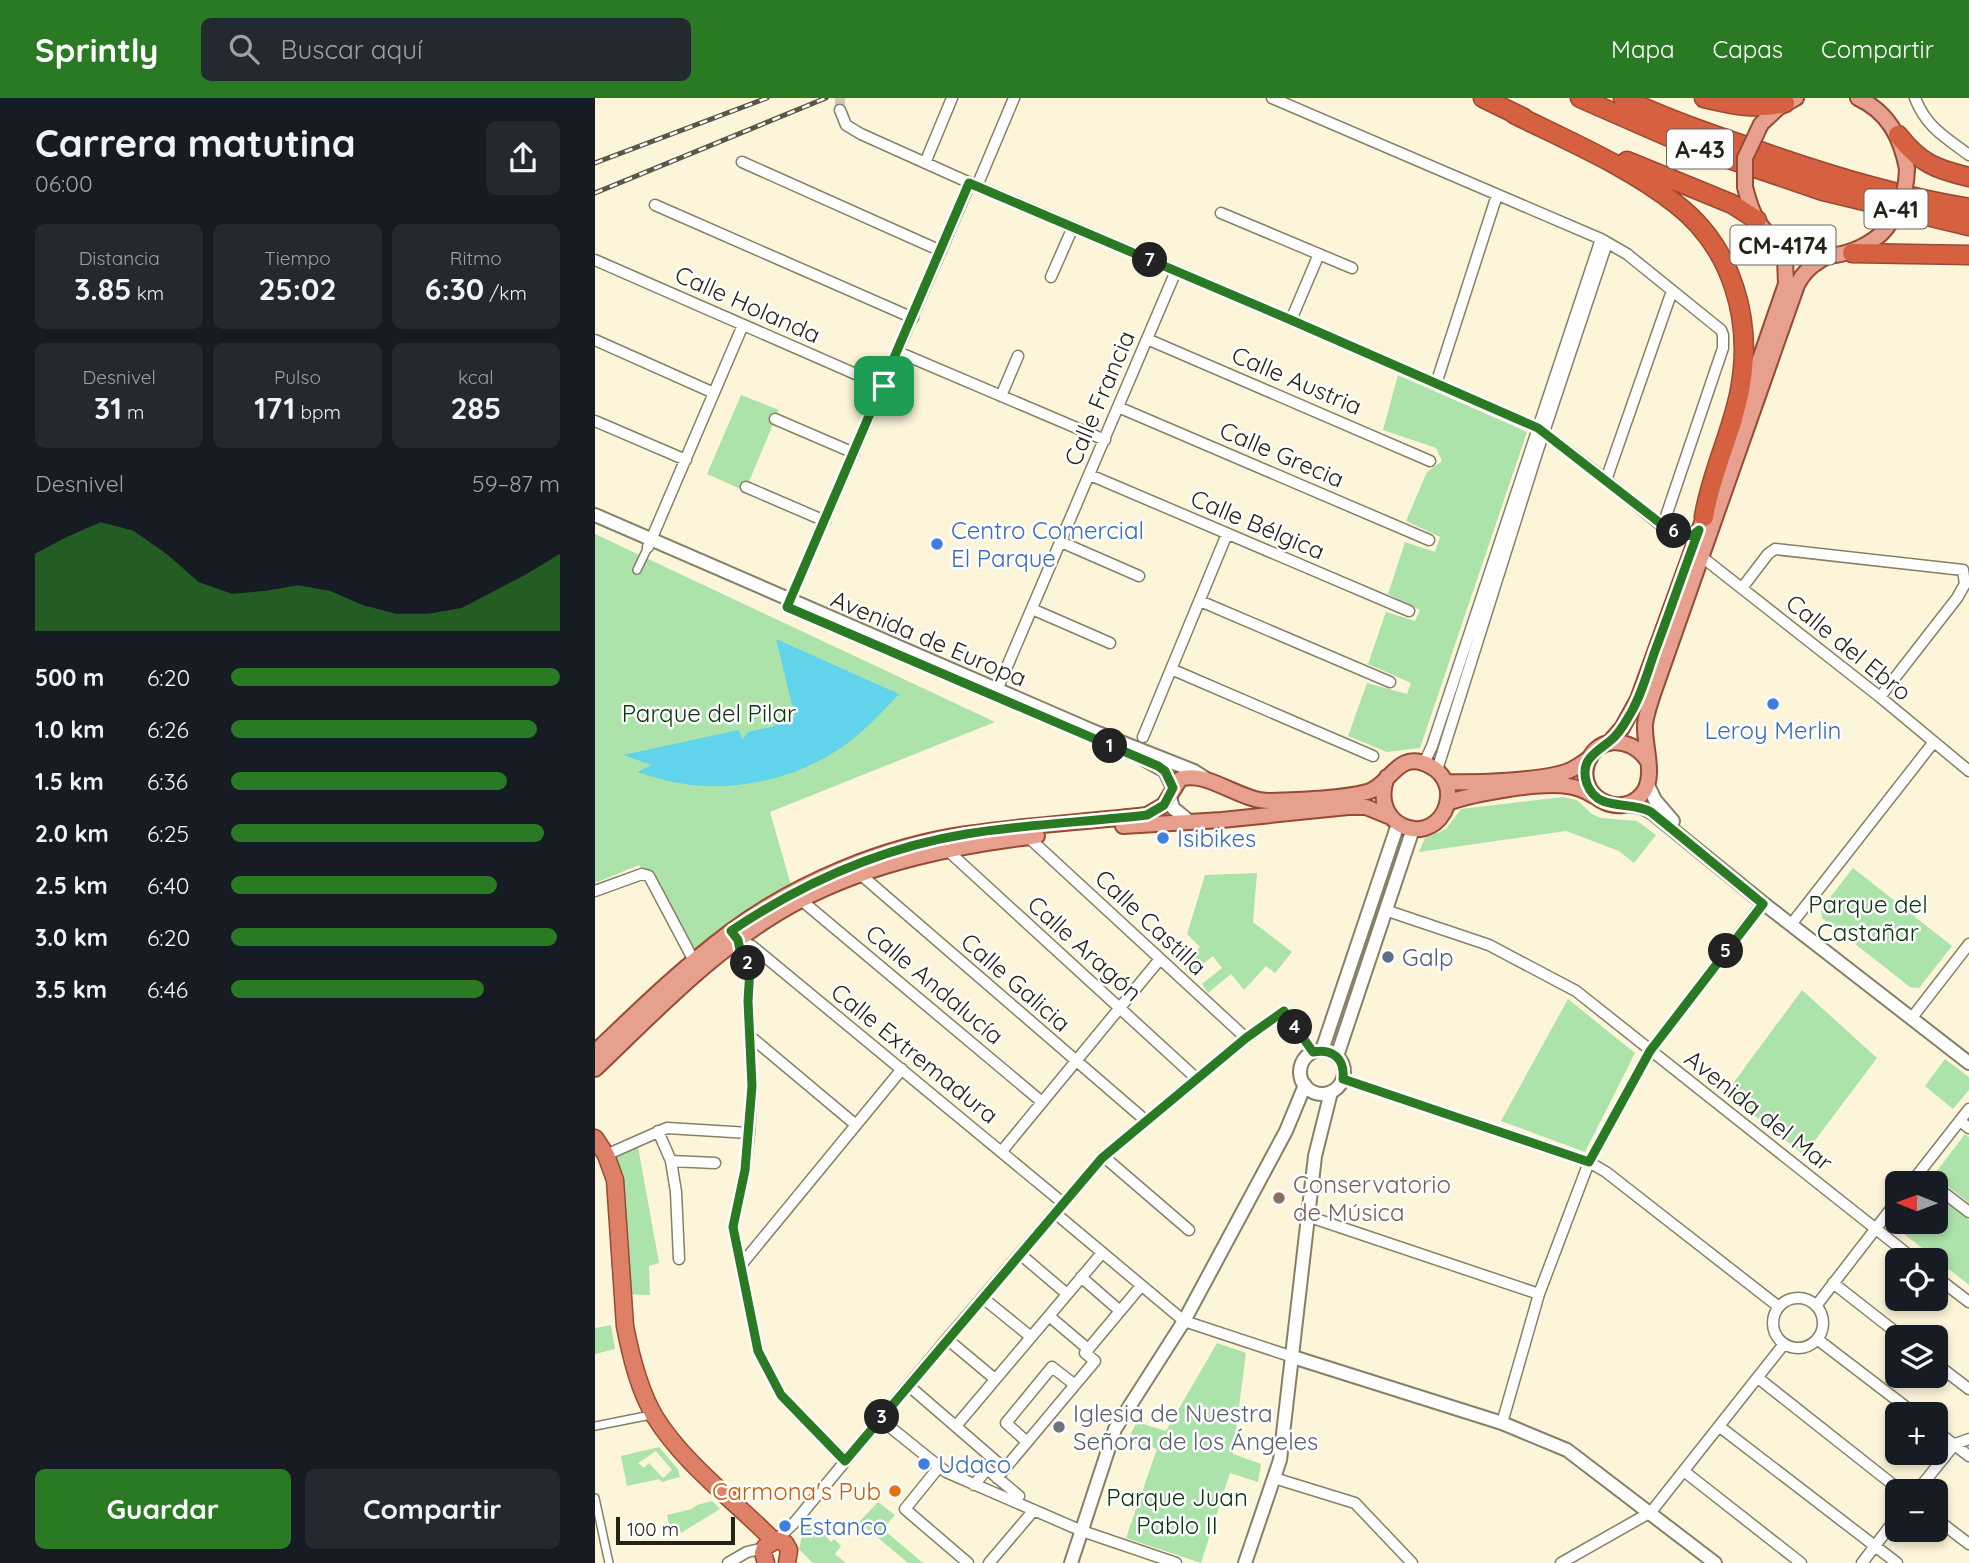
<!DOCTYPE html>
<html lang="es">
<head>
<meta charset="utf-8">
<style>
	body { margin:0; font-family:Quicksand,sans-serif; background:#242831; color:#f1f3f6; height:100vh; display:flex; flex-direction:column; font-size:26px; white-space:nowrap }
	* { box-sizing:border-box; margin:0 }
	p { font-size:23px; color:#9ea1a6 }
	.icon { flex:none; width:38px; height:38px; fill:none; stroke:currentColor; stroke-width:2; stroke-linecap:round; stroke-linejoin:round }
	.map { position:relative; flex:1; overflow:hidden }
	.details { display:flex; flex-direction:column; background:#171b24; width:595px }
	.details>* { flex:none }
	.needle { width:46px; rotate:271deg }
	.buttons { position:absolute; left:1290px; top:1073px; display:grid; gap:14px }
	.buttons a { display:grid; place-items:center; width:63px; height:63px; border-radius:10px; background:#171b24; box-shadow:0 4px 10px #0003; font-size:35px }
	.scale { position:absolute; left:21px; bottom:18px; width:119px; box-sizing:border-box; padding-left:7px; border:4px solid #252319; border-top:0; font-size:19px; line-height:24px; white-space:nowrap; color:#252319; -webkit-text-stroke:5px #fff; paint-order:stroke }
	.pin { position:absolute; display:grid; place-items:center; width:60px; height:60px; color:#fff; margin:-30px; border-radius:14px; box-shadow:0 4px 10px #0006 }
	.km { position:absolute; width:35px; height:35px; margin:-18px; border-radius:50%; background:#222; color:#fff; font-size:19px; line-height:35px; text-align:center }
	.round { display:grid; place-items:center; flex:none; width:74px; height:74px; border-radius:10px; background:#242831 }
	.summary { display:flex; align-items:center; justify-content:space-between; height:119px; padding:0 35px }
	h1 { font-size:38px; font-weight:700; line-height:52px }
	.figures { display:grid; grid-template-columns:repeat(3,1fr); gap:10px; height:119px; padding:7px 35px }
	.figures div { display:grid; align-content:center; border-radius:10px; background:#242831; text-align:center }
	.figures b { font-size:30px; font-weight:700 }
	.figures small { font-size:19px; font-weight:400 }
	.figures p { font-size:19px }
	.chart { height:196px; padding:14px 35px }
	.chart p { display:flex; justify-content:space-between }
	.chart svg { width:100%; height:126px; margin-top:7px; fill:#2a7a24; opacity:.7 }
	.button { display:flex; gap:14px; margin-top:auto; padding:14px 35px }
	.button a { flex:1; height:80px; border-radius:10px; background:#2a7a24; color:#fff; font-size:28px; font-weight:700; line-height:80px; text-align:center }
	.button a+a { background:#242831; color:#f1f3f6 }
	ul { padding:0 35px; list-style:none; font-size:23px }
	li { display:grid; grid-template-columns:112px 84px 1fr; align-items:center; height:52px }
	li i { height:18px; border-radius:9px; background:#2a7a24 }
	header { display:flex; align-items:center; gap:42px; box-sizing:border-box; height:98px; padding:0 35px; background:#2a7a24; color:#fff }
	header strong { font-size:33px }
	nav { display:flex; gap:38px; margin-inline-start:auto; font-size:24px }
	.search { width:490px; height:63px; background:#242831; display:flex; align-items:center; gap:18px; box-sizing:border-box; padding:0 24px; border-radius:10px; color:#9ea1a6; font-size:26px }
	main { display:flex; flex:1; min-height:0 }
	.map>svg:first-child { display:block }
</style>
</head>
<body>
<header>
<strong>Sprintly</strong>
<div class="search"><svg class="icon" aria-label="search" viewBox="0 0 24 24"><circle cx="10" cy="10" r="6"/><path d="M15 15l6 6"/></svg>Buscar aquí</div>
<nav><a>Mapa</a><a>Capas</a><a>Compartir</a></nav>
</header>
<main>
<section class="details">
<div class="summary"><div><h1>Carrera matutina</h1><p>06:00</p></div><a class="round"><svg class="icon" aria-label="share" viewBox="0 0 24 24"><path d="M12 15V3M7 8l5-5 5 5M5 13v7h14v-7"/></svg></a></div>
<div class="figures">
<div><p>Distancia</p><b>3.85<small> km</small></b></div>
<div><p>Tiempo</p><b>25:02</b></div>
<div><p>Ritmo</p><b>6:30<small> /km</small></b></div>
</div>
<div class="figures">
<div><p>Desnivel</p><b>31<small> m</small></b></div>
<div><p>Pulso</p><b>171<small> bpm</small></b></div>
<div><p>kcal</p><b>285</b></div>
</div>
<div class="chart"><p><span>Desnivel</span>59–87 m</p>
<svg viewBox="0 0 160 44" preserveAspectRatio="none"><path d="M0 44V17L10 11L20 6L30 9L40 17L50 27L60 31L70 30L80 28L90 30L100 35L110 38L120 38L130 36L140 30L150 24L160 17V44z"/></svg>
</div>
<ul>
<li><b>500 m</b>6:20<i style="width:100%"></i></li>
<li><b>1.0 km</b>6:26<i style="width:93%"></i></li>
<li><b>1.5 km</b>6:36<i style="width:84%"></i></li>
<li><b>2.0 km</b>6:25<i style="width:95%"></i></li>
<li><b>2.5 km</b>6:40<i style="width:81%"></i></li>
<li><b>3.0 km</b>6:20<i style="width:99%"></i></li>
<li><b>3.5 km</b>6:46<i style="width:77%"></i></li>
</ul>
<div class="button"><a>Guardar</a><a>Compartir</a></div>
</section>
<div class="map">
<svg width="1374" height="1465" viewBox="0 0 1374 1465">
	<rect width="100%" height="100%" fill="#fcf5da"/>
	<path fill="#ace3aa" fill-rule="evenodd" d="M803,277L932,334L825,650L792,654L753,638L772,585L812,596L816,585L773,566L791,514L820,523L825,512L793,496L810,444L840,454L845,439L811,423L832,374L847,363L841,350L788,332Z
		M146,297L184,312L150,393L112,376Z
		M0,436L400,624L175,714L198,794L99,863L44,767L0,785Z
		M968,699L982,702L997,716L1006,720L1042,723L1061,737L1039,765L1024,753L971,733L824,754L830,740L851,731L866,711Z
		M1258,770L1357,848L1324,890L1315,889L1227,820L1226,811Z
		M662,775L658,824L697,854L680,875L671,868L649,892L636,876L613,895L607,886L627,870L618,858L596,875L587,868L605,849L592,836L610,777Z
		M1207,892L1282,960L1209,1057L1131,995Z
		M973,901L1040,955L990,1054L906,1023Z
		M1350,961L1374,979V992L1358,1011L1330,988Z
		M1370,1036L1374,1039V1105L1339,1077Z
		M42,1043L64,1165L54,1168L55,1197L28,1196L18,1054Z
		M1341,1095L1374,1122V1187L1299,1128L1303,1124H1340Z
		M16,1227L20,1251L0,1256V1230Z
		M622,1245L651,1255L638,1356L666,1366L663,1384L635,1375L606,1465L531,1440L562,1351L532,1342L542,1324L571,1333Z
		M64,1349L83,1371L85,1379L67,1384L64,1381L32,1388L26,1358ZM61,1353L77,1372L68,1380L54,1365L49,1370L43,1365Z
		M117,1403L125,1411L86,1435L84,1429L75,1431L72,1417L97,1411L102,1407Z
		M283,1404L300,1417L288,1431L328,1465H313L264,1424Z
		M210,1424L220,1434L227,1428L231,1431L228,1435L236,1444L239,1441L246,1448L240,1456L251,1465H218L204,1451Z"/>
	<path fill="#61d3ea" d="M181,541L304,596C285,616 267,636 244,651C200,681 138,695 84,685C70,683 56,678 42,674L57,667L28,657L144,632L147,642L153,634L180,628L179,623L200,619Z"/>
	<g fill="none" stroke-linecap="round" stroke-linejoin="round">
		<path stroke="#d1cbb3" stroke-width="10" stroke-dasharray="10 5" stroke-linecap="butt" d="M245,0V12"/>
		<defs>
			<path id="pedestrian" d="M42,472L53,449
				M0,1328L51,1318
				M0,1400L14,1465"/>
			<path id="minor" d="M1320,0C1331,29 1350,39 1374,57
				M245,12L251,27L266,36L375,85L696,222L943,330L1011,382L1063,425L1069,424L1128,250V237L1126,232L1032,156L1006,141L677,0
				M147,64L346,153
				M330,65L357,0
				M382,88L419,0
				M60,107L318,220
				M626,115L757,170
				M0,162L288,288
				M456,179L478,129
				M696,222L724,156
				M552,241L835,363
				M0,242L119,295
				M303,254L510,342
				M841,286L902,97
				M406,298L423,258
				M523,309L834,442
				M180,321L259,355
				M0,323L91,362
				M495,377L814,513
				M1011,382L1077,193
				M151,389L230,423
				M1063,424C1077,432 1090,444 1104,432
				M466,444L544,478
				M53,449L148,227
				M1107,459L1285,599L1374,673
				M1147,490L1173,456L1180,451L1368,472L1370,486L1362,500L1285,599
				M605,503L795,584
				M192,509L375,85
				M437,511L515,545
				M576,571L778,658
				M402,592L581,173
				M548,639L632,436
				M829,665L837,648L1006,141
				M842,672L941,358L1012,145
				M433,739L651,940
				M351,751L601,980
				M265,776L550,1022
				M0,793L47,776L54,778L99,863
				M206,802L447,1004
				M790,812L894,847L981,893L1320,1162
				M1198,824L1338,645
				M141,839L154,870
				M143,842L157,848L468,1105
				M161,851L154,870L153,903L157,988L154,1035L150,1072L138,1129L163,1253L186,1297L250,1363
				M1319,917L1374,846
				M156,939L261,1027
				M748,981L994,1064L1011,1074L1184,1209
				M1365,1023L1374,1030
				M63,1033L76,1063L81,1094L84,1161
				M407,1053L565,861
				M11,1057L72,1030L154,1035
				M508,1058L594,1132
				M76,1063L120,1065
				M1324,1075L1337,1085
				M1316,1085L1374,1011
				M1340,1088L1374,1114
				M460,1115L589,1223L698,1259
				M712,1118L944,1196
				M425,1156L472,1196
				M146,1167L307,971
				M1340,1178L1374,1204
				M486,1179L525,1213
				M1238,1185L1307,1239
				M388,1200L436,1239
				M1178 1225a25 25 0 1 1 50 0a25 25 0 1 1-50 0Z
				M1221,1208L1302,1103
				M454,1218L493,1251
				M352,1241L400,1281
				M1222,1241L1320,1316
				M1340,1265L1374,1291
				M1163,1280L1306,1393
				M314,1288L410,1371
				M285,1321L351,1374L487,1433L581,1465
				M907,1325L944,1196L994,1064L1055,953L1168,805
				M361,1328L507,1155
				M1125,1329L1302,1465
				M1340,1332L1374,1358
				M432,1344L411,1325L457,1269L480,1287
				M344,1369L310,1411L373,1465
				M1090,1374L1206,1465
				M402,1380L500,1263L490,1255L546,1188
				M679,1380L760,1405L817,1465
				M379,1387L392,1371L424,1398L420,1404
				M1322,1393L1360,1346L1374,1341
				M1340,1420L1374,1446
				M181,1442L199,1425L352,1241L507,1060L651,940L689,913L718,954
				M133,1465L152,1454L169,1450
				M394,1465L439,1412
				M966,1465L1056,1414L1189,1246
				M1267,1465L1302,1419"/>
			<path id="tertiary" d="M698,1259L907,1325L972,1352L1120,1465"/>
			<path id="secondary" d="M0,417L498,633L599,673L610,680
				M550,662L570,673L578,690
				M1053,687L1060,702L1078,723
				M575,699L578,710L595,724
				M1031,707L1046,709L1056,714L1168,805L1374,965
				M727,952L803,726
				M705 974a22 22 0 1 1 44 0a22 22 0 1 1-44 0Z
				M742,958L818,731
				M476,1465L520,1331L589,1223L691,1033L710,987
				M650,1465L685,1362L720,1058L736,994"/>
			<path id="primary" d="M1263,0C1293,14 1306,39 1312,71
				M1166,26L1183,10L1201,0
				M1150,89C1153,101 1156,113 1163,124C1193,166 1248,168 1286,136
				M1146,316L1191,186L1190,161L1184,145
				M1014,645L1027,630L1043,601L1112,411
				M1052,662C1035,637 998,637 991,670C985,702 1028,721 1048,695C1061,678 1049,648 1050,627C1051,616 1055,606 1058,596L1202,187C1209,173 1217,167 1231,159
				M851,684C882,685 942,683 971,674C980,671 987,665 995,660
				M852,705C880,695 944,684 973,688C983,689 991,693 999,698
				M528,728L627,722L753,709H771L793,718
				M0,954C43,913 87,870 135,834C202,784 289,748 372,736C432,727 492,724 552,717L569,707L585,681C611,671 645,704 676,703C704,702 745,701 772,694C795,689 802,650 835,668C843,672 849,679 852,688C854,696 853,706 849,714C829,750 774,725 792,679
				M0,971C64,910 127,843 206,802C279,764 361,748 442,738"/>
			<path id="trunk" d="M0,1040L11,1057L20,1082L30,1228C36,1259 44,1292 60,1319C90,1367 140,1403 179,1443
				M171,1465L168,1455L170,1449L181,1442L190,1445L194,1452L192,1465"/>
			<path id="motorway" d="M888,0L929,20
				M985,0L1090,46L1228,93L1374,128
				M1028,0C1067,19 1107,33 1148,47C1222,74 1296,97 1374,110
				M1109,0C1138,7 1161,12 1190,5
				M919,16C973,43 1033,68 1081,106C1138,150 1158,223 1145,292C1137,335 1116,375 1109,419
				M1303,37C1325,65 1340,71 1374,79
				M1032,63L1137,106L1162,122
				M1257,155L1374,157"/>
		</defs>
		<use href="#pedestrian" stroke="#868068" stroke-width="10"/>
		<use href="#minor" stroke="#868068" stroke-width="13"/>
		<use href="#tertiary" stroke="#868068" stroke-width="16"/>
		<use href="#secondary" stroke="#868068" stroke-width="16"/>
		<use href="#primary" stroke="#974b33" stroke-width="18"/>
		<use href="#trunk" stroke="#974b33" stroke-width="19"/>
		<use href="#motorway" stroke="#974b33" stroke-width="21"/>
		<use href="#pedestrian" stroke="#fff" stroke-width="7"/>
		<use href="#minor" stroke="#fff" stroke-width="10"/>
		<use href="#tertiary" stroke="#fff" stroke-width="12"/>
		<use href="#secondary" stroke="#fff" stroke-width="12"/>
		<use href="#primary" stroke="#e6a08d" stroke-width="14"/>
		<use href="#trunk" stroke="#de8067" stroke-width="16"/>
		<use href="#motorway" stroke="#d56141" stroke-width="18"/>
		<defs>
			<path id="rail" d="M0,65L172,0
				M0,95L231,0"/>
		</defs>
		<use href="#rail" stroke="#5a5749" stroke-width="5"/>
		<use href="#rail" stroke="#fff" stroke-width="2.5" stroke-dasharray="8" stroke-linecap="butt"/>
		<defs>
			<path id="primary-bridge" d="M1150,89V60L1166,26
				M1286,136C1304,117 1311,97 1312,71"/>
		</defs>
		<use href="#primary-bridge" stroke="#974b33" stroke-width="18" stroke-linecap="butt"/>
		<use href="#primary-bridge" stroke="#e6a08d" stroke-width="14"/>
	</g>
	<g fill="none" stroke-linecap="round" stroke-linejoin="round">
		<defs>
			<path id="route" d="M374,85L696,222L943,330L1065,425L1088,438L1098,437L1104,432C1089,472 1075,513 1060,553C1052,575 1046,599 1034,618C1029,627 1023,637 1015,643C1000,655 984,662 992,686C1003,715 1035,702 1056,714L1168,806L1055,953L994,1064L748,981C750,961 738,950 718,954L689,913L651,940L507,1060L250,1363L186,1297L163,1253L138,1129L150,1072L157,988L153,903L155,870L145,852L143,842L136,833C207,785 286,750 371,736C431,726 492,724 552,717L569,707L578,690L570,673L563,668L192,509Z"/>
		</defs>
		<use href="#route" stroke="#fff" stroke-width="14"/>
		<use href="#route" stroke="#2a7a24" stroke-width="9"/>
	</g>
	<g fill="#3f7fe0" stroke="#fff" stroke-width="2.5">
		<circle cx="342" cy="446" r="7"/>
		<circle cx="1178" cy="606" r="7"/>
		<circle cx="568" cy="740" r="7"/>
		<circle cx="329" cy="1366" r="7"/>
		<circle cx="190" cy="1428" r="7"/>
	</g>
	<circle fill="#5c6f8a" stroke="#fff" stroke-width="2.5" cx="793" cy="859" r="7"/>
	<circle fill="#8d6e63" stroke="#fff" stroke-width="2.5" cx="684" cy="1100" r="7"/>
	<circle fill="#6b7280" stroke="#fff" stroke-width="2.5" cx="464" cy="1329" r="7"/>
	<circle fill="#e8710a" stroke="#fff" stroke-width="2.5" cx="300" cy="1393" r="7"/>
	<g text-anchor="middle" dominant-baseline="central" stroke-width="5" stroke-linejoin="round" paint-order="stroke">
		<g fill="#fff" stroke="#66655e" stroke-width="2">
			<rect x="1072" y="31.5" width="66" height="39" rx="5"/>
			<rect x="1269.5" y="91.5" width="63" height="39" rx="5"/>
			<rect x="1135.5" y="127.5" width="105" height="39" rx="5"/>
		</g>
		<g font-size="23" font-weight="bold" fill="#252319">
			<text x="1105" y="51">A-43</text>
			<text x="1301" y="111">A-41</text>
			<text x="1188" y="147">CM-4174</text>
		</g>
		<g font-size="24" fill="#252319" stroke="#fff">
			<text transform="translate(153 206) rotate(24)">Calle Holanda</text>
			<text transform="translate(702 282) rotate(23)">Calle Austria</text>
			<text transform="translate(504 300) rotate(-67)">Calle Francia</text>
			<text transform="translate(687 356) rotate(23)">Calle Grecia</text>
			<text transform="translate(663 426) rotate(23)">Calle Bélgica</text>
			<text transform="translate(334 540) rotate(23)">Avenida de Europa</text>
			<text transform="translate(1254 549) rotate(39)">Calle del Ebro</text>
			<text transform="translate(556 824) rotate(43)">Calle Castilla</text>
			<text transform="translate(490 850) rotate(42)">Calle Aragón</text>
			<text transform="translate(421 884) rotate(41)">Calle Galicia</text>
			<text transform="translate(340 886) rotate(40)">Calle Andalucía</text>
			<text transform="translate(320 955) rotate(39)">Calle Extremadura</text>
			<text transform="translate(1164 1012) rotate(38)">Avenida del Mar</text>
		</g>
		<g font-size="24" fill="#366cbe" stroke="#fff" text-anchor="start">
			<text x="356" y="432">Centro Comercial<tspan x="356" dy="28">El Parque</tspan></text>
			<text x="1178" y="632" text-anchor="middle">Leroy Merlin</text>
			<text x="582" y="740">Isibikes</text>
			<text x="343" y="1366">Udaco</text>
			<text x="204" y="1428">Estanco</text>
		</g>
		<g font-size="24" fill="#0a350c" stroke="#fff">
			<text x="114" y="615">Parque del Pilar</text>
			<text x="1273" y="806">Parque del<tspan x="1273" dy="28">Castañar</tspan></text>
			<text x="582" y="1399">Parque Juan<tspan x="582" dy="28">Pablo II</tspan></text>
		</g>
		<g font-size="24" fill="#4e5e75" stroke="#fff" text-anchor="start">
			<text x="807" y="859">Galp</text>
		</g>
		<g font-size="24" fill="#785e54" stroke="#fff" text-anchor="start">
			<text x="698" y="1086">Conservatorio<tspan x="698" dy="28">de Música</tspan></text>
		</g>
		<g font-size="24" fill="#5b616d" stroke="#fff" text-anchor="start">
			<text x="478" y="1315">Iglesia de Nuestra<tspan x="478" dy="28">Señora de los Ángeles</tspan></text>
		</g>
		<g font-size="24" fill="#c56008" stroke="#fff" text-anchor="end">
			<text x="286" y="1393">Carmona's Pub</text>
		</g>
	</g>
</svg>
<div class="buttons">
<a><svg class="needle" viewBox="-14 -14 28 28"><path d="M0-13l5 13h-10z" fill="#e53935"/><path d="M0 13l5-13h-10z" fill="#9ea1a6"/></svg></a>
<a><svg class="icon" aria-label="locate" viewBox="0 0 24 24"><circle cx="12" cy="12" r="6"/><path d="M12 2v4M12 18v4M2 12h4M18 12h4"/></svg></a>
<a><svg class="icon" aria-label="layers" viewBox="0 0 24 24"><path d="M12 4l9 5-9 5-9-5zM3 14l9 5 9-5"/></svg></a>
<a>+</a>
<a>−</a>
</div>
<div class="scale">100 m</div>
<div class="pin" style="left:289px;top:288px;background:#1e9e55"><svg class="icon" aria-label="arrive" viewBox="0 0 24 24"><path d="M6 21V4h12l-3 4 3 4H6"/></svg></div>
<b class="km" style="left:515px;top:648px">1</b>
<b class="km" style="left:153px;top:865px">2</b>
<b class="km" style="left:287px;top:1319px">3</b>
<b class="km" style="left:700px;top:929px">4</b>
<b class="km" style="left:1131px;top:853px">5</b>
<b class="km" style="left:1079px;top:433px">6</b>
<b class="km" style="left:555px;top:162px">7</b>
</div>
</main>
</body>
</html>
